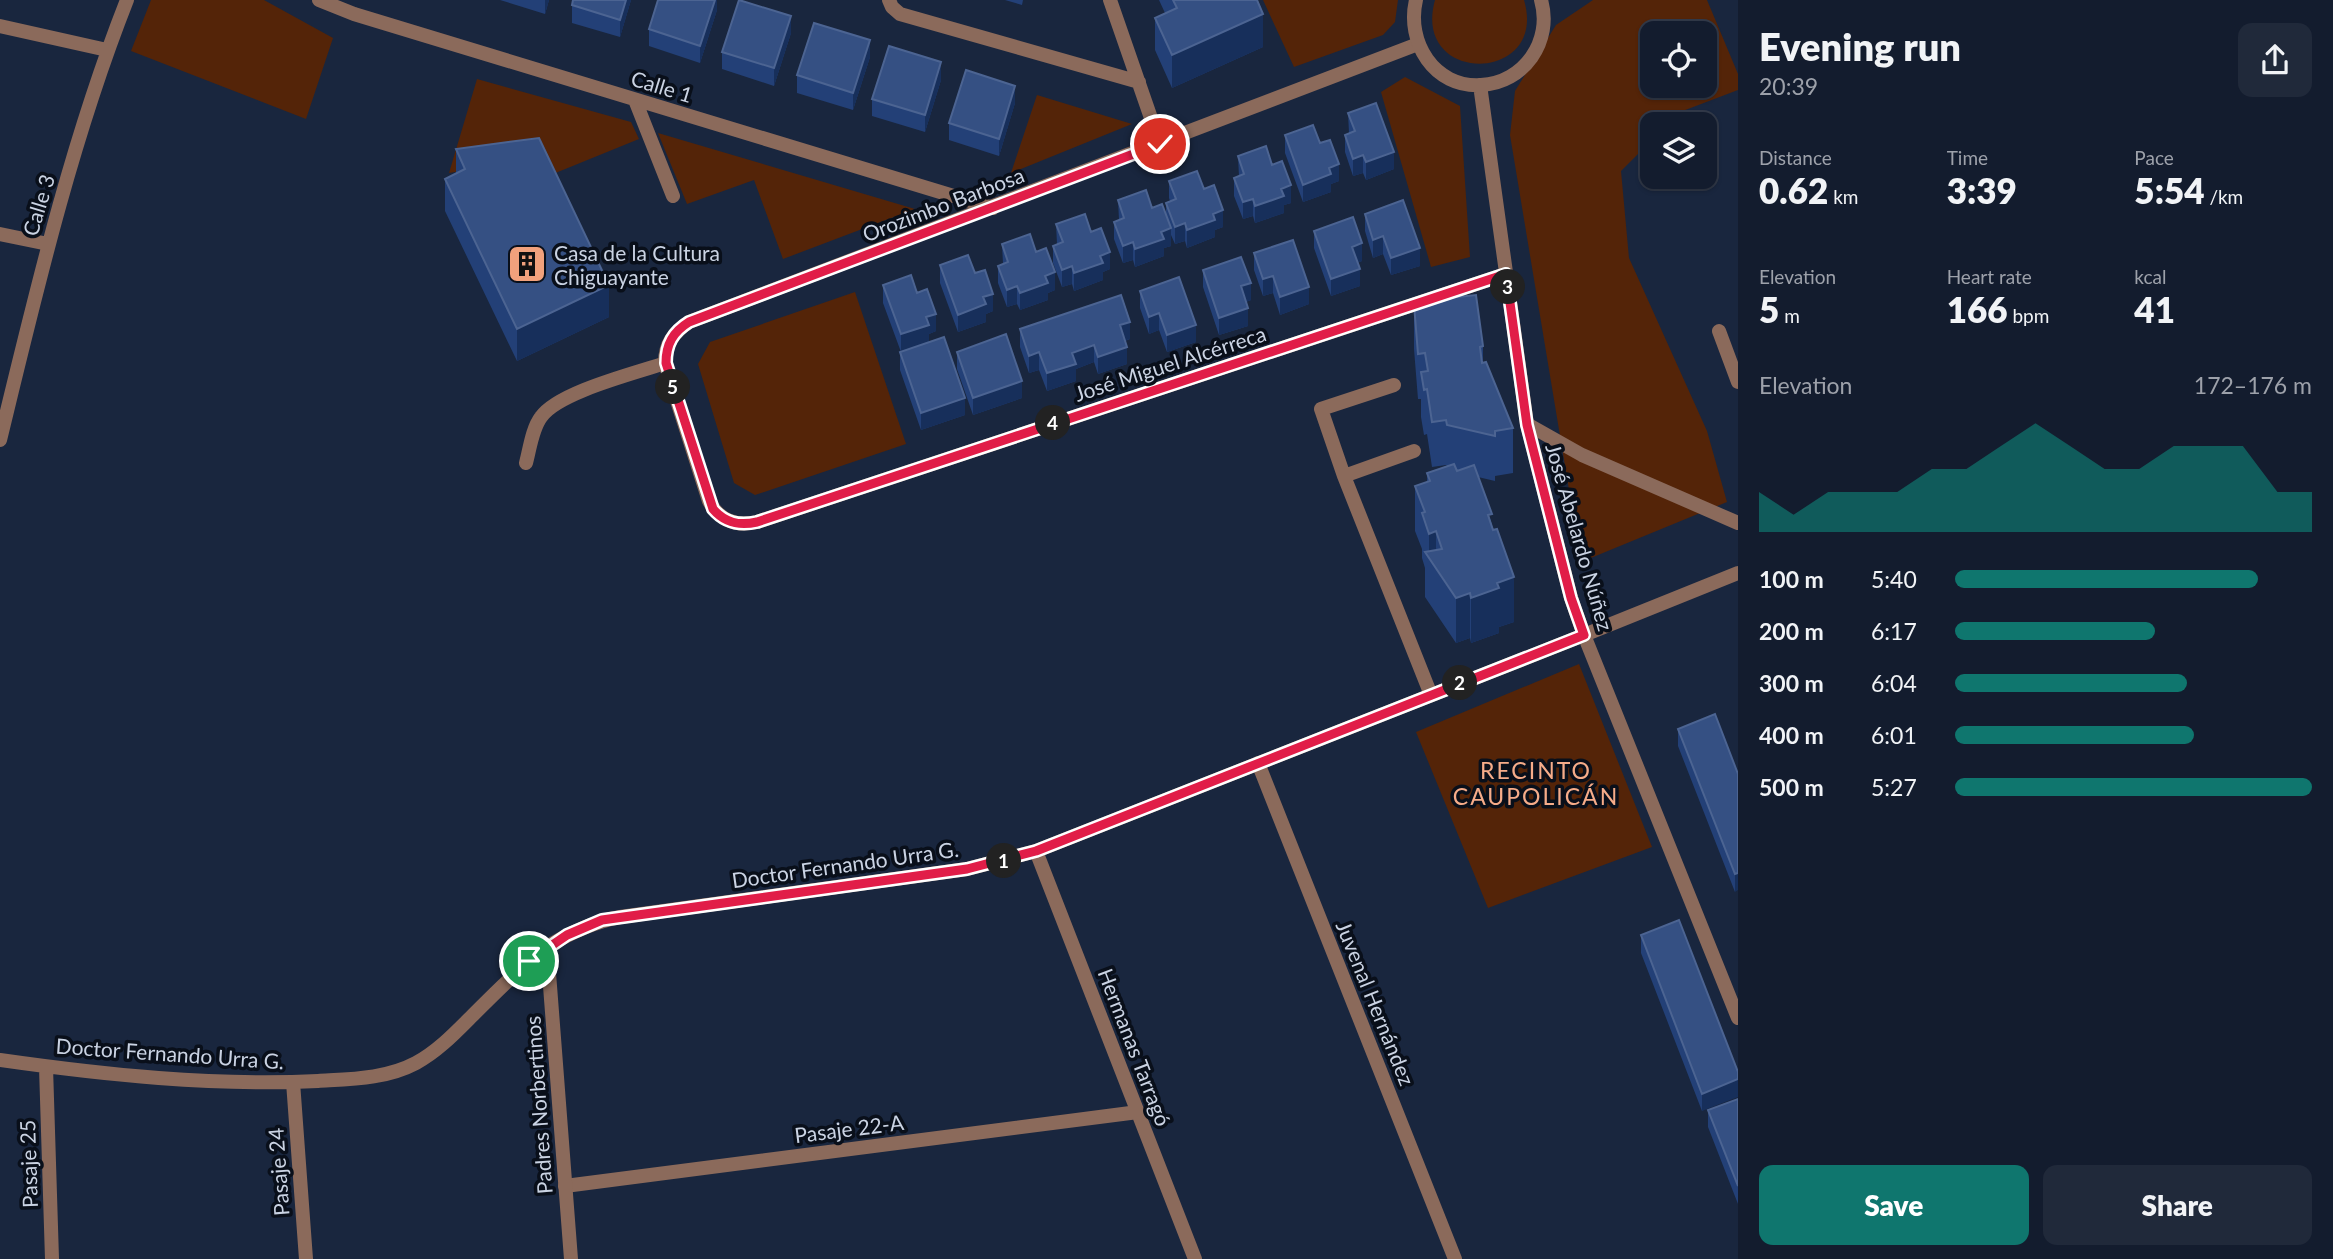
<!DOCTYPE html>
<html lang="en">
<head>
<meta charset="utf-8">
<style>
	body { margin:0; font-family:Lato,sans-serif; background:#20293a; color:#f1f3f6; height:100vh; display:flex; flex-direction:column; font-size:26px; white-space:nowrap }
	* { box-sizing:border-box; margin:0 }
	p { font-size:23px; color:#9da1aa }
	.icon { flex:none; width:38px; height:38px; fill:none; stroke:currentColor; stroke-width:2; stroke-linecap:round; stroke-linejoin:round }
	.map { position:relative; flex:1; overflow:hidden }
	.drawer { display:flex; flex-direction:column; background:#131c2e; width:595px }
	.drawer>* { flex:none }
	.tools { position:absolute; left:1640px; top:21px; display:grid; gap:14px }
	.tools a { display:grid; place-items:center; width:77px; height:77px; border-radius:14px; background:#131c2e; box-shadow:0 2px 5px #0004,0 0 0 2px #323a4a; font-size:35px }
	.pin { position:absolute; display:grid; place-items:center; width:60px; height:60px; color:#fff; margin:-30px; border:4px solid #fff; border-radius:50%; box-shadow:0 2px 7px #0007 }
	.km { position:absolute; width:35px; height:35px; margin:-18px; border-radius:50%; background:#222; color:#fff; font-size:19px; line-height:35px; text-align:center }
	.round { display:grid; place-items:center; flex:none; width:74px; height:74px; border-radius:14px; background:#20293a }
	.head { display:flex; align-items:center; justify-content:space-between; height:119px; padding:0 21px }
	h1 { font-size:38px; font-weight:800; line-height:52px }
	.figures { display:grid; grid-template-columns:repeat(3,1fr); gap:10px; height:119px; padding:7px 21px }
	.figures div { display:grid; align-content:center }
	.figures b { font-size:35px; font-weight:800 }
	.figures small { font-size:19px; font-weight:400 }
	.figures p { font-size:19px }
	.chart { height:196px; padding:14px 21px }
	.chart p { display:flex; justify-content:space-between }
	.chart svg { width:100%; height:126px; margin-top:7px; fill:#0f766e; opacity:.7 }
	.primary-button { display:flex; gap:14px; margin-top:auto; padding:14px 21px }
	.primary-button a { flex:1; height:80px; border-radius:14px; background:#0f766e; color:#fff; font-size:28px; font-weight:800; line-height:80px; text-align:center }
	.primary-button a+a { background:#20293a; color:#f1f3f6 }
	ul { padding:0 21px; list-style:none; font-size:23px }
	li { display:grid; grid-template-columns:112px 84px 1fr; align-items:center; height:52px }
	li i { height:18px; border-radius:9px; background:#0f766e }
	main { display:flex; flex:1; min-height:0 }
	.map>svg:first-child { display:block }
</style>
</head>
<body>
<main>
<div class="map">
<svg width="1738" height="1259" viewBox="0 0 1738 1259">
	<rect width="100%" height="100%" fill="#19263e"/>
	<path fill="#542408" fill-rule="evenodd" d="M151,0H264L333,38L306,119L131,51Z
		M1263,0H1398L1395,22L1383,35L1294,67Z
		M1435,0H1524C1549,84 1411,86 1435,0Z
		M1593,0H1707L1738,74V90L1680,112L1668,124H1652V140L1621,171L1629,258L1707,431L1727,502L1581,562L1510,135L1515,91L1556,25ZM1652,33H1704V86H1652Z
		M1405,77L1460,106L1470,257L1431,267L1381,92Z
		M477,79L631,122L639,139L553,174L545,157L449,173Z
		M1037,95L1132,124L1011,173Z
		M658,133L915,209L783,259L754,180L687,204Z
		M855,292L906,444L755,495L734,483L698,364L710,342Z
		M1579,664L1652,847L1488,908L1416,732Z"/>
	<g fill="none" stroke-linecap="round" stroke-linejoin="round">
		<path stroke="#8b6a5b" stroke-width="14" d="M889,0L892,7L900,14L1139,82
			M1110,0L1160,144
			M1394,385L1321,409L1344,476L1431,695
			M526,463C530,448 532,429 541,417C558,392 636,373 665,363
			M1344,476L1414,451"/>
		<path stroke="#8b6a5b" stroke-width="14" d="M319,0L354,14L993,208
			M0,26L107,50
			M1418,44L689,322C673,333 665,344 665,363L709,501C719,520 736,527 757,522L1506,274
			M635,100L673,196
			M0,234L48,244
			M1719,331L1738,382
			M1527,424L1582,455L1738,523
			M0,440C36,292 71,142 127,0
			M1738,573L1584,635L1738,1018
			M1258,763L1455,1259
			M1036,851L1195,1259
			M0,1060C105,1075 212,1086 318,1081C351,1079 386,1079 416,1063C438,1051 455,1033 473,1015C497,991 520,968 547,947
			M46,1067L52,1259
			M293,1082L306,1259
			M565,1186L1138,1112"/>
		<path stroke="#8b6a5b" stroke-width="14" d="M1416,0C1406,42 1434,88 1481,85C1524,83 1553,41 1541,0
			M571,1259L547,947C571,932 593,922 620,917L967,869L1036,851L1584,635L1571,598L1527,424L1480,85"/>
	</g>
	<path fill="#234077" d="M500,0H549L545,14Z
		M631,0L620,37L572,23V5Z
		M717,0V10L700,63L649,46V29Z
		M1005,0H1023L1022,5Z
		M1159,0H1257L1263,47L1172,88L1155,50V18L1165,13Z
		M791,33L774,86L722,69V52Z
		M870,57L853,110L797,93V75Z
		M941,80L925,132L872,116V99Z
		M1015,103L999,156L949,140V123Z
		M1348,113L1394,169L1366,180L1363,173L1353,176L1345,152V135L1349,133Z
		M1285,135L1320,143L1339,181L1331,184V192L1303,202L1285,153Z
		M456,149L609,317L517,361L445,211V179L456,173Z
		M1238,156L1272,165L1291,203L1284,205V213L1255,223L1253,216L1243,219L1234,196V178L1239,177Z
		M1169,181L1204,189L1223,227L1215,230V237L1187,248L1185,241L1175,244L1171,235V246L1164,248V256L1135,267L1133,260L1123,263L1114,239V222L1119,220L1118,200L1152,208L1166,214V203L1170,201L1169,198Z
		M1365,214L1420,266L1391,275L1383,254L1373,258L1365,231Z
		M1056,224L1091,232L1110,269L1103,272V280L1074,291L1072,284L1062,287L1053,263V246L1057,244Z
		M1314,231L1362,261L1357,263L1360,286L1331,296L1314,248Z
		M1002,244L1036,252L1055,290L1048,293V300L1020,310L1017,304L1007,307L998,283V266L1003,264Z
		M1254,253L1309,304L1280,315L1273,293L1263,296L1254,270Z
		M940,265L975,273L993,311L986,314V322L958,332L940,283Z
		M1203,270L1251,300L1246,302L1248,326L1219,335L1203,287Z
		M883,285L917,293L936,331L929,334L901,352L883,303Z
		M1140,291L1196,342L1167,352L1159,330L1149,334L1140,308Z
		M1428,294L1458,297L1483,346V363L1513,428V473L1495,476V481L1478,477L1492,525L1514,622L1499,627V633L1471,643L1470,638L1456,643L1425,597V568L1422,558V549L1415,531V486L1427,482V473L1447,466L1446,465L1432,467L1427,434L1424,435L1421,417V399H1418L1414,349V304L1428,302Z
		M1020,329L1130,339L1125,341L1127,364L1098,374L1094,362L1076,369V381L1047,391L1039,370L1029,373L1020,347Z
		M900,352L965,415L921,430L900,370Z
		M957,352L1022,398L973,415L957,369Z
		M1678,729L1738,774L1735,892L1678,746Z
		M1641,935L1738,1072L1702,1111L1641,953Z
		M1738,1099V1204L1708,1127V1110Z"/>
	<path fill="#172f5b" d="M545,0H549L545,14Z
		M626,0H631L620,37V20Z
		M715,0H717V10L700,63V46Z
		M1263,14V47L1172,88V55Z
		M791,16V33L774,86V68Z
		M870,40V57L853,110V93Z
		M941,62V80L925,132V115Z
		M1015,86V103L999,156V139Z
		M1394,152V169L1366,180V162Z
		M1363,155V173L1353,176V159Z
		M1339,164V181L1331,184V192L1303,202V185L1329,168Z
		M1291,185V203L1284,205V213L1255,223V206L1281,189Z
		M1253,199V216L1243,219V202Z
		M1223,210V227L1215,230V237L1187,248V230L1213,214Z
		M1185,223V241L1175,244V227Z
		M1171,228V246L1164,248V256L1135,267V249L1161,232Z
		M1383,236V254L1373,258V240Z
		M1133,242V260L1123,263V246Z
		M1362,243V261L1352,265V247Z
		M1420,248V266L1391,275V258Z
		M1110,252V269L1103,272V280L1074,291V273L1100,256Z
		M1072,266V284L1062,287V270Z
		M1360,269V286L1331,296V279Z
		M1055,272V290L1048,293V300L1020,310V293L1045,276Z
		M1273,276V293L1263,296V279Z
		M1251,283V300L1241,304V286Z
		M609,285V317L517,361V329Z
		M1017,286V304L1007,307V290Z
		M1309,287V304L1280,315V297Z
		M993,294V311L986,314V322L958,332V315L983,297Z
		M1248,308V326L1219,335V318Z
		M1159,313V330L1149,334V317Z
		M936,314V331L929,334V342L901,352V334L926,317Z
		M1130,322V339L1120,342V325Z
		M1196,325V342L1167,352V335Z
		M1094,345V362L1076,369V381L1047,391V373L1072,353Z
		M1127,347V364L1098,374V357Z
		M1039,352V370L1029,373V356Z
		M1022,381V398L973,415V398Z
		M965,398V415L921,430V413Z
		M1436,531V568L1429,558V534Z
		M1514,577V622L1499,627V633L1471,643V598L1497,583Z
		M1470,593V638L1456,643V598Z
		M1738,873V890L1735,892V874Z
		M1738,1079V1097L1702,1111V1094Z"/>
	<path fill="#355083" stroke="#4c6492" stroke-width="2" d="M573,0H626L620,20L572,5Z
		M658,0H715L700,46L649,29Z
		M739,0L791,16L774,68L722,52Z
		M1173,0H1257L1263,14L1172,55L1155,18L1177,8Z
		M814,23L870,40L853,93L797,75Z
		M889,46L941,62L925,115L872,99Z
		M966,70L1015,86L999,139L949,123Z
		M1376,103L1394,152L1366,162L1363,155L1353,159L1345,135L1355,131L1348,113Z
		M1313,125L1320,143L1330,140L1339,164L1329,168L1331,174L1303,185L1285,135Z
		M539,138L609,285L517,329L445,179L465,169L456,149Z
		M1266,146L1272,165L1282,161L1291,185L1281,189L1284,196L1255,206L1253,199L1243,202L1234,178L1244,174L1238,156Z
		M1197,171L1204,189L1214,185L1223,210L1213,214L1215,220L1187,230L1185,223L1175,227L1166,203L1176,199L1169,181Z
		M1146,190L1152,208L1162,204L1171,228L1161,232L1164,239L1135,249L1133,242L1123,246L1114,222L1124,218L1118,200Z
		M1403,200L1420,248L1391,258L1383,236L1373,240L1365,214Z
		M1085,214L1091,232L1101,228L1110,252L1100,256L1103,263L1074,273L1072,266L1062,270L1053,246L1063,242L1056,224Z
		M1353,217L1362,243L1352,247L1360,269L1331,279L1314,231Z
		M1030,234L1036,252L1046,248L1055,272L1045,276L1048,283L1020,293L1017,286L1007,290L998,266L1008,262L1002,244Z
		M1293,240L1309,287L1280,297L1273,276L1263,279L1254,253Z
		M968,255L975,273L985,270L993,294L983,297L986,304L958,315L940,265Z
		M1241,257L1251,283L1241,286L1248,308L1219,318L1203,270Z
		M911,275L917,293L927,289L936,314L926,317L929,325L901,334L883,285Z
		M1179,277L1196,325L1167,335L1159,313L1149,317L1140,291Z
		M1457,290L1458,297L1476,295L1483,346L1480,347L1482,363L1486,362L1513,428L1495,431V436L1447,425L1446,420L1432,422L1427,389L1424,390L1421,372L1428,371L1425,353L1418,354L1414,304L1430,302L1428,294Z
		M1121,295L1130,322L1120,325L1127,347L1098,357L1094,345L1072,353L1076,364L1047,373L1039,352L1029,356L1020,329Z
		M1006,334L1022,381L973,398L957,352Z
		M944,337L965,398L921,413L900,352Z
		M1454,464L1457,471L1474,465L1492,514L1488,515L1493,530L1497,529L1514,577L1497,583L1499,588L1471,598L1470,593L1456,598L1425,552L1442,549L1436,531L1429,534L1422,513L1425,512L1415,486L1430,481L1427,473Z
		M1715,714L1738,774V873L1735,874L1678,729Z
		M1679,920L1738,1072V1079L1702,1094L1641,935Z
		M1738,1099V1186L1708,1110Z"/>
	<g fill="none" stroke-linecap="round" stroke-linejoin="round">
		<defs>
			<path id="route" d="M529,961L567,935L602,920L967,869L1036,851L1584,635L1571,598L1527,425L1506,274L757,522C739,526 725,523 713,509L666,363C666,344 673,332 689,322L1160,144"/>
		</defs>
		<use href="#route" stroke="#fff" stroke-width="14"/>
		<use href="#route" stroke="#e11d48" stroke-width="9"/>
	</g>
	<defs>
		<symbol id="building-square" viewBox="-11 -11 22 22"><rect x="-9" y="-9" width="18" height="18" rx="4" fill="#f1a17c" stroke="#090f1a"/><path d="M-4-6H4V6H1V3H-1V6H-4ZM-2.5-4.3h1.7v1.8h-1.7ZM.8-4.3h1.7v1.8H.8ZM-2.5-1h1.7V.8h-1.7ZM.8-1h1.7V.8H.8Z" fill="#111"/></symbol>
	</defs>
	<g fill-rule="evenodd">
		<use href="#building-square" x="505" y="242" width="44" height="44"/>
	</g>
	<g text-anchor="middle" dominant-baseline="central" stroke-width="7" stroke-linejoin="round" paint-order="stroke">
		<g font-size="21" fill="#cad3e3" stroke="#090f1a">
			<text transform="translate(662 86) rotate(17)">Calle 1</text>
			<text transform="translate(943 204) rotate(-21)">Orozimbo Barbosa</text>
			<text transform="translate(38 205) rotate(-73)">Calle 3</text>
			<text transform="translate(1170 363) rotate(-18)">José Miguel Alcérreca</text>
			<text transform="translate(1580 537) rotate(74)">José Abelardo Núñez</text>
			<text transform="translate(845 864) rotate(-8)">Doctor Fernando Urra G.</text>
			<text transform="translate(1376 1003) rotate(68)">Juvenal Hernández</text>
			<text transform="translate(1135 1047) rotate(69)">Hermanas Tarragó</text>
			<text transform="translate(170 1053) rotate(4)">Doctor Fernando Urra G.</text>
			<text transform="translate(538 1105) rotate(-94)">Padres Norbertinos</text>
			<text transform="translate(849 1128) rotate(-7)">Pasaje 22-A</text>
			<text transform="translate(28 1164) rotate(-92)">Pasaje 25</text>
			<text transform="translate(278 1172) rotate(-94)">Pasaje 24</text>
		</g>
		<g font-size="21" fill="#cad3e3" stroke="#090f1a" text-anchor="start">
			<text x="554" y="252">Casa de la Cultura<tspan x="554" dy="24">Chiguayante</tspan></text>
		</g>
		<g font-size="23" letter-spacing="2" fill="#f6ac89" stroke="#090f1a">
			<text x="1536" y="770">RECINTO<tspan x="1536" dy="26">CAUPOLICÁN</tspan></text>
		</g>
	</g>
</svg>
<div class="tools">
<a><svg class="icon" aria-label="locate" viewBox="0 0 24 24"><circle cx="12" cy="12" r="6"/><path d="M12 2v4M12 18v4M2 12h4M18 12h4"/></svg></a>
<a><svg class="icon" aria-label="layers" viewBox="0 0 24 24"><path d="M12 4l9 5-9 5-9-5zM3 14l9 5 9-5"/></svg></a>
</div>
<div class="pin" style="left:529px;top:961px;background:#1e9e55"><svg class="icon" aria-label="arrive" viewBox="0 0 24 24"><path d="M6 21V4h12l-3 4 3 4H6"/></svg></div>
<div class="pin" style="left:1160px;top:144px;background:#d93025"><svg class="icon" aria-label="check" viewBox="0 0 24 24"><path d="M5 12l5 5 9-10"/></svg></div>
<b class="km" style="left:1004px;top:861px">1</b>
<b class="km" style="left:1460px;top:683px">2</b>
<b class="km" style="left:1508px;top:287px">3</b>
<b class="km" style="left:1053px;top:423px">4</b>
<b class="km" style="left:673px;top:387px">5</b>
</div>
<section class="drawer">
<div class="head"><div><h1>Evening run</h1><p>20:39</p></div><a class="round"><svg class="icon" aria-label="share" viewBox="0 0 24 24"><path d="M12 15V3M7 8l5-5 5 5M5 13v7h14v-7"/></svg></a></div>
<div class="figures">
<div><p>Distance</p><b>0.62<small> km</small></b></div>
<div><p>Time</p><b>3:39</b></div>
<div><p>Pace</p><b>5:54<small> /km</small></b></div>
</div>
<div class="figures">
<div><p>Elevation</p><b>5<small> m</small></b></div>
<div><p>Heart rate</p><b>166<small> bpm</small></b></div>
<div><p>kcal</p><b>41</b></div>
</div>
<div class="chart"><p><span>Elevation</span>172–176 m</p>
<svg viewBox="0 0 160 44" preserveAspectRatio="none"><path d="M0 44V30L10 38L20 30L30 30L40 30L50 22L60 22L70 14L80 6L90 14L100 22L110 22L120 14L130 14L140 14L150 30L160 30V44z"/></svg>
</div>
<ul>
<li><b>100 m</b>5:40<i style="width:85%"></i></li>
<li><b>200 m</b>6:17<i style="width:56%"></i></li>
<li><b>300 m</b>6:04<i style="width:65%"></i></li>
<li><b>400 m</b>6:01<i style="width:67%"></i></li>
<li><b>500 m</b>5:27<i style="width:100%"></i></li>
</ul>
<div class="primary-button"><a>Save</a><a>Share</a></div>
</section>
</main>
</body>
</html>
